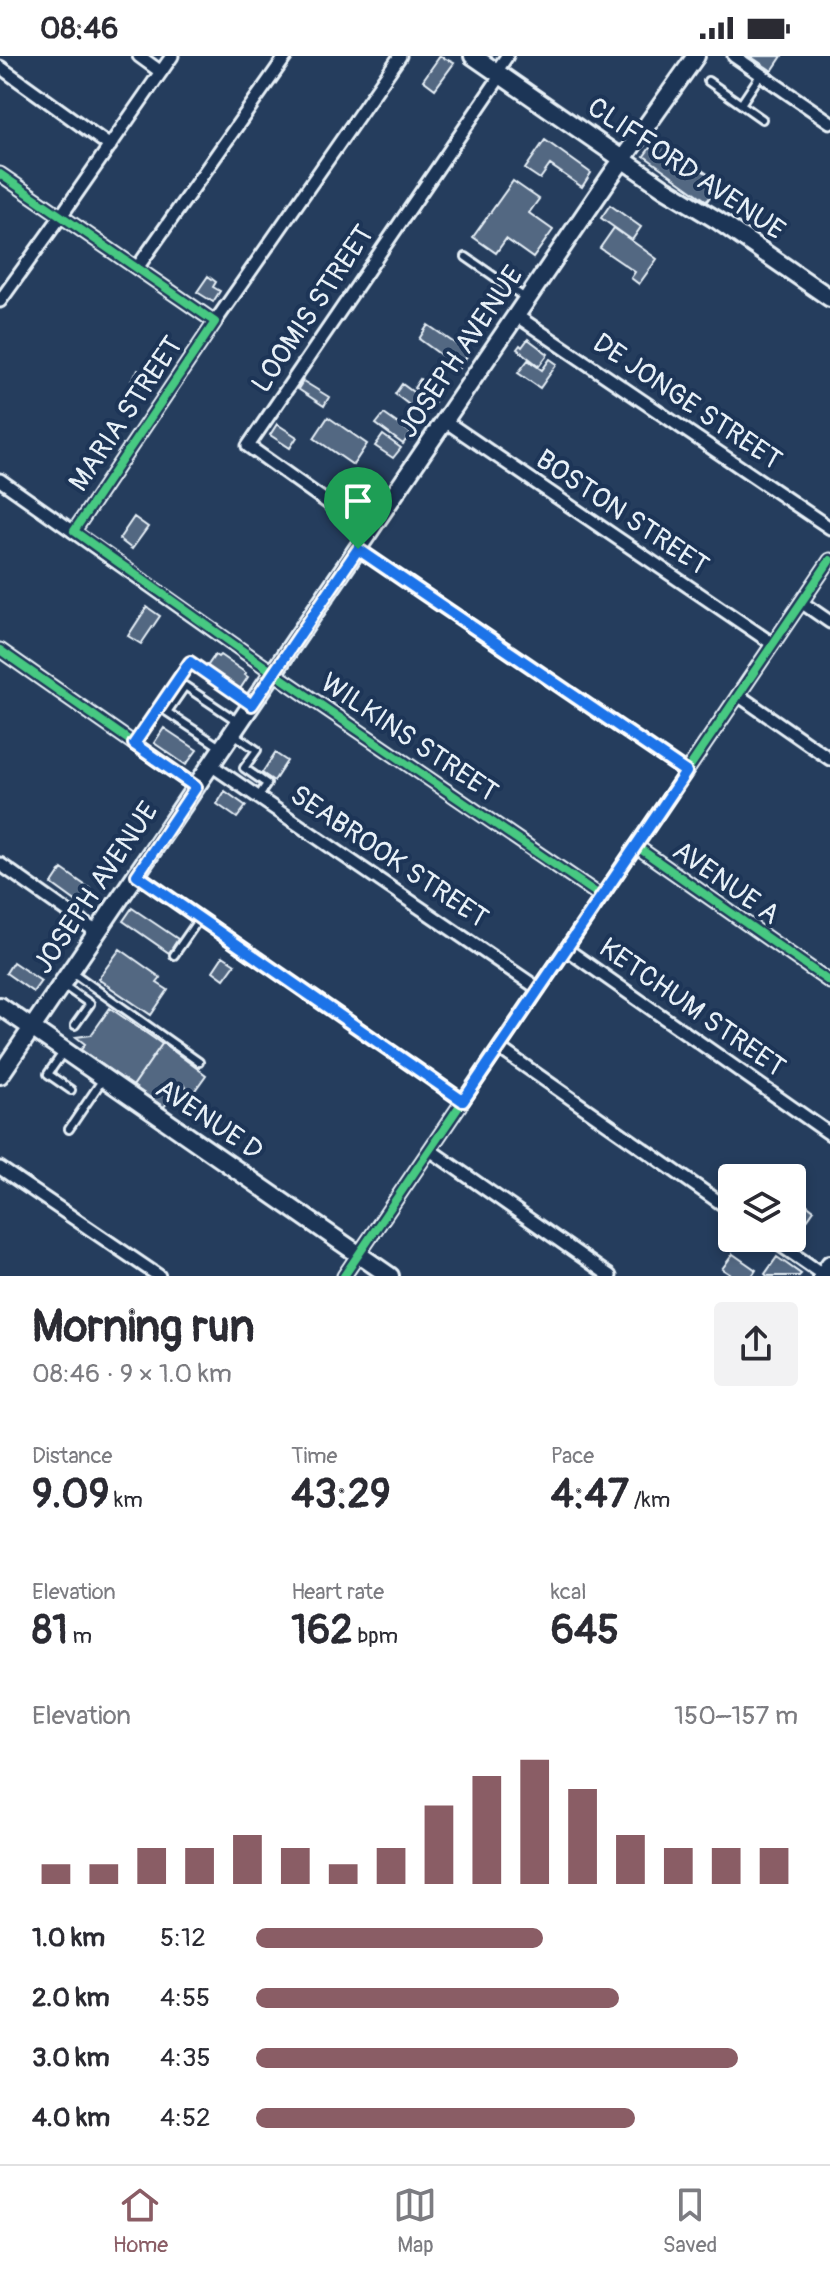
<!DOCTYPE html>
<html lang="en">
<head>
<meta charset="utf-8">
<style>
	body { margin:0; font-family:Pangolin,sans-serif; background:#f2f2f3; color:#2b2b33; height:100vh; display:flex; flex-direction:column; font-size:30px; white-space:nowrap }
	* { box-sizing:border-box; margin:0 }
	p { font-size:26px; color:#7c7c81 }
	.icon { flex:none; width:44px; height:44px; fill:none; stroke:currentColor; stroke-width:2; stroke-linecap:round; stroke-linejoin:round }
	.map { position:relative; height:1220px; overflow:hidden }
	.drawer { display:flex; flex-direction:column; background:#fff; flex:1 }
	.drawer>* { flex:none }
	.fabs { position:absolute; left:718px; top:1108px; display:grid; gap:16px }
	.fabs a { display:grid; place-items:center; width:88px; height:88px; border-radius:8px; background:#fff; box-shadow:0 4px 12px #0003; font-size:40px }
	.pin { position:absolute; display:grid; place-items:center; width:68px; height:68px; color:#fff; margin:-82px -34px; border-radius:50% 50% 50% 0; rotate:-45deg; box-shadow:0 0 8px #0007 }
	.pin .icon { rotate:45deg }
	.round { display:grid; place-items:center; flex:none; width:84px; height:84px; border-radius:8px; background:#f2f2f3 }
	.headline { display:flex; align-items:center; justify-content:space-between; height:136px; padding:0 32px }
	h1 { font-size:44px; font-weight:800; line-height:60px }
	.figures { display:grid; grid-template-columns:repeat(3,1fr); gap:12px; height:136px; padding:8px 32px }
	.figures div { display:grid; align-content:center }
	.figures b { font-size:40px; font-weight:800 }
	.figures small { font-size:22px; font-weight:400 }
	.figures p { font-size:22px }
	.chart { height:224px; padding:16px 32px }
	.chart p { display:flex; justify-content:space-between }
	.chart svg { width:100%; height:144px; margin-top:8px; stroke:#8a5d65; stroke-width:6 }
	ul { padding:0 32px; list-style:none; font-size:26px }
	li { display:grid; grid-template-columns:128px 96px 1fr; align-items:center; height:60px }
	li i { height:20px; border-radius:10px; background:#8a5d65 }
	.status { display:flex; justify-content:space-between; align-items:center; height:56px; padding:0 40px; background:#fff; direction:ltr }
	.status svg { height:22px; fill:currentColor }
	.dock { display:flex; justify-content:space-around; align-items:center; height:112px; border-top:2px solid #e1e1e2; background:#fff; font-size:22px; color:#7c7c81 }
	.dock a { display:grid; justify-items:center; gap:4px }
	.dock .active { color:#8a5d65 }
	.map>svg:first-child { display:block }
</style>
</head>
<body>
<div class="status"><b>08:46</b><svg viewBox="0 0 49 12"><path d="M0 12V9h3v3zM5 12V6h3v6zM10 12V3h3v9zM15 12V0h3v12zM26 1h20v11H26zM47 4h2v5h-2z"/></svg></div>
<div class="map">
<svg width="830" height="1220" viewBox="0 0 830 1220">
	<rect width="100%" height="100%" fill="#253d5d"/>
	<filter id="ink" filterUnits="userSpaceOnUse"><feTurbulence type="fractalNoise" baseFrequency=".0125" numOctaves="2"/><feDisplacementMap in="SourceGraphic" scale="16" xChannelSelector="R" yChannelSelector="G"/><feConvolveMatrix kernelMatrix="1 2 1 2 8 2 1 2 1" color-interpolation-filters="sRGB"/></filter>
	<g filter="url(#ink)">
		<path fill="#536782" stroke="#e8f1f8" stroke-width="2" d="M440,0L454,7L435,33L423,24Z
			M750,0H782L772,15Z
			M657,82L720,127L707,145L644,100Z
			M545,84L591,117L582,131L550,109L540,123L525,113Z
			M513,125L539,143L529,157L553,174L533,202L506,183L496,197L473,181Z
			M610,149L641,171L632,184L601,162Z
			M614,172L657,203L639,228L631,222L635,216L600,192Z
			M208,220L216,226L213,231L220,235L213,246L197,236Z
			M428,269L469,297L459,312L419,283Z
			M528,283L548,298L539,310L517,293L520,289L522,291Z
			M550,303L557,308L540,332L518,317L528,304L542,314Z
			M138,314L154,324L147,335L131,325Z
			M420,323L438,337L433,345L435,346L425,361L395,338L402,328L420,341L422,338L414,332Z
			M303,325L329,341L324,350L298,333Z
			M384,358L411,377L403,388L376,368Z
			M328,361L367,388L353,409L314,382Z
			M277,368L297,381L290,392L270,379Z
			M383,379L401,392L393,402L375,390Z
			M134,461L148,471L132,493L119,483Z
			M147,551L160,560L141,588L128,580Z
			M215,599L218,601L220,599L246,617L245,619L248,621L240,633L234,629L233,631L206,612Z
			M164,672L197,694L186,709L154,687Z
			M275,697L287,705L274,725L262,717Z
			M225,735L246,750L237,762L217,748Z
			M62,813L99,839L88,854L52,828Z
			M132,852L178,883L169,897L123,865Z
			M120,893L161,922L157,927L168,934L151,959L98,923Z
			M223,900L235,908L224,923L213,915Z
			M13,906L41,925L33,936L6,917Z
			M110,952L162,988L133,1030L81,994L85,988L76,981L91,979Z
			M162,988H164L206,1019L193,1037L181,1027L164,1051L133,1030Z
			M801,1144L814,1154L798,1177L792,1172V1155Z
			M733,1198L756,1214L752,1220H733L722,1213Z
			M777,1201L801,1218L799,1220H767L765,1218Z"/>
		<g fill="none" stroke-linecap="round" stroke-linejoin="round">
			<defs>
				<path id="lane" d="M708,25L762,63
					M741,48L761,18
					M466,201L525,242
					M235,679L257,694L244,712L267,728L258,741
					M134,688L190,606L250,648
					M220,691L167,656L185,630L237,665
					M174,899L199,863
					M72,916L199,1006
					M63,929L90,948L75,969
					M64,995L48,1018L71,1034
					M69,1073L103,1023"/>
				<path id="street" d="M139,0L161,16
					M734,0L830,66
					M0,11L110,90
					M496,16L507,0
					M0,118L215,266
					M137,212L286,0
					M0,245L61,160L172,0
					M517,260L830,472
					M445,365L773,588
					M0,424L274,617L602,841
					M74,475L215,266L400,0
					M369,476L248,390L501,19
					M358,493L686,716
					M801,546L830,566
					M0,594L196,731
					M738,639L830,703
					M211,709L539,933
					M636,790L830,926
					M0,808L98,877
					M137,819L463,1045
					M566,893L830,1078
					M499,992L732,1155
					M430,1094L610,1220
					M0,1112L159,1220
					M770,1182L825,1220
					M344,1220L830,504"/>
				<path id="secondary" d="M473,0L664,132L717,164L830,242
					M0,950L390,1220
					M0,1019L610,121L696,0
					M822,1220L830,1208"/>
			</defs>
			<use href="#lane" stroke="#e8f1f8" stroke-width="12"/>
			<use href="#street" stroke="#e8f1f8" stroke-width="17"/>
			<use href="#secondary" stroke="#e8f1f8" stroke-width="22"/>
			<use href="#lane" stroke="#1d3557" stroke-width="6"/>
			<use href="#street" stroke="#1d3557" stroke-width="11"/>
			<use href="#secondary" stroke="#1d3557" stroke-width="16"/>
			<defs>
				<path id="cycleway" d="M0,118L215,266L74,475L274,617L602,841
					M0,594L196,731
					M636,790L830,926
					M344,1220L830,504"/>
			</defs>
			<use href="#cycleway" stroke="#1d3557" stroke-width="13"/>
			<use href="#cycleway" stroke="#46c982" stroke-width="8"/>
		</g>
	</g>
	<g fill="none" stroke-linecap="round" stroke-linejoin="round" filter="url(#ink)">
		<defs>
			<path id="route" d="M358,493L686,716L463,1045L137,819L196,731L134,688L190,606L252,649Z"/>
		</defs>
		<use href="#route" stroke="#fff" stroke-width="16"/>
		<use href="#route" stroke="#1a73e8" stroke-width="10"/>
	</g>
	<g text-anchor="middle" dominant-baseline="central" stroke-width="8" stroke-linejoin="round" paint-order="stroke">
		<g font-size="28" fill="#e8f1f8" stroke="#1d3557">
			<text transform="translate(686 113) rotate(34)">CLIFFORD AVENUE</text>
			<text transform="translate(313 253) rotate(-56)">LOOMIS STREET</text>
			<text transform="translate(461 296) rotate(-56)">JOSEPH AVENUE</text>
			<text transform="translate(687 346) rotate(34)">DE JONGE STREET</text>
			<text transform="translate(126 358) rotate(-56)">MARIA STREET</text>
			<text transform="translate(622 457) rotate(34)">BOSTON STREET</text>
			<text transform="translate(409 682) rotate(34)">WILKINS STREET</text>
			<text transform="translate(389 801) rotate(34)">SEABROOK STREET</text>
			<text transform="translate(726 827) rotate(35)">AVENUE A</text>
			<text transform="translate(96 832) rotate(-56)">JOSEPH AVENUE</text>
			<text transform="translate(692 952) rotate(35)">KETCHUM STREET</text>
			<text transform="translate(209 1064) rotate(34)">AVENUE D</text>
		</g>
	</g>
</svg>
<div class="fabs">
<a><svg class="icon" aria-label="layers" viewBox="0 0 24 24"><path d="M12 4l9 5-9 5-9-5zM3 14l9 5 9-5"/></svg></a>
</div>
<div class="pin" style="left:358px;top:493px;background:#1e9e55"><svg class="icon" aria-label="arrive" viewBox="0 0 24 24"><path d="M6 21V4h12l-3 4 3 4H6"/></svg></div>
</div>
<section class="drawer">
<div class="headline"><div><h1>Morning run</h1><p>08:46 · 9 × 1.0 km</p></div><a class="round"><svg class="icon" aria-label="share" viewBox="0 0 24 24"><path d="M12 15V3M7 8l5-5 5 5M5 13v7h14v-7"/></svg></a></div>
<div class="figures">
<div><p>Distance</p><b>9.09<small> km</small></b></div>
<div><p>Time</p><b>43:29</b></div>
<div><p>Pace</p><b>4:47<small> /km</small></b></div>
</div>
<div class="figures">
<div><p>Elevation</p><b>81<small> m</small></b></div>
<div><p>Heart rate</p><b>162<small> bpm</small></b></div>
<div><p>kcal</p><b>645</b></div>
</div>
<div class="chart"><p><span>Elevation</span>150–157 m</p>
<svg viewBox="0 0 160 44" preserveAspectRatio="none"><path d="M5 44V38M15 44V38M25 44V33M35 44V33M45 44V29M55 44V33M65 44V38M75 44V33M85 44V20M95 44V11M105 44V6M115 44V15M125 44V29M135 44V33M145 44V33M155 44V33"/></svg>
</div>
<ul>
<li><b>1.0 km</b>5:12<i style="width:53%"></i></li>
<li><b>2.0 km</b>4:55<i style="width:67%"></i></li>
<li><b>3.0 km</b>4:35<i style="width:89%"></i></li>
<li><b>4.0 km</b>4:52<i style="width:70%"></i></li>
</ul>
</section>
<nav class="dock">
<a class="active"><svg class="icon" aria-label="home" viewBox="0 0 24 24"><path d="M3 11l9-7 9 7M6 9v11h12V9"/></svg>Home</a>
<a><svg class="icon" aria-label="map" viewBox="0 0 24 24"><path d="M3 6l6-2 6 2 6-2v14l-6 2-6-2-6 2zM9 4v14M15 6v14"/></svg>Map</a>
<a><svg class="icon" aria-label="saved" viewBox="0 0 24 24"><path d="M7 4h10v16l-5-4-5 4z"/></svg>Saved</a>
</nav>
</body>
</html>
